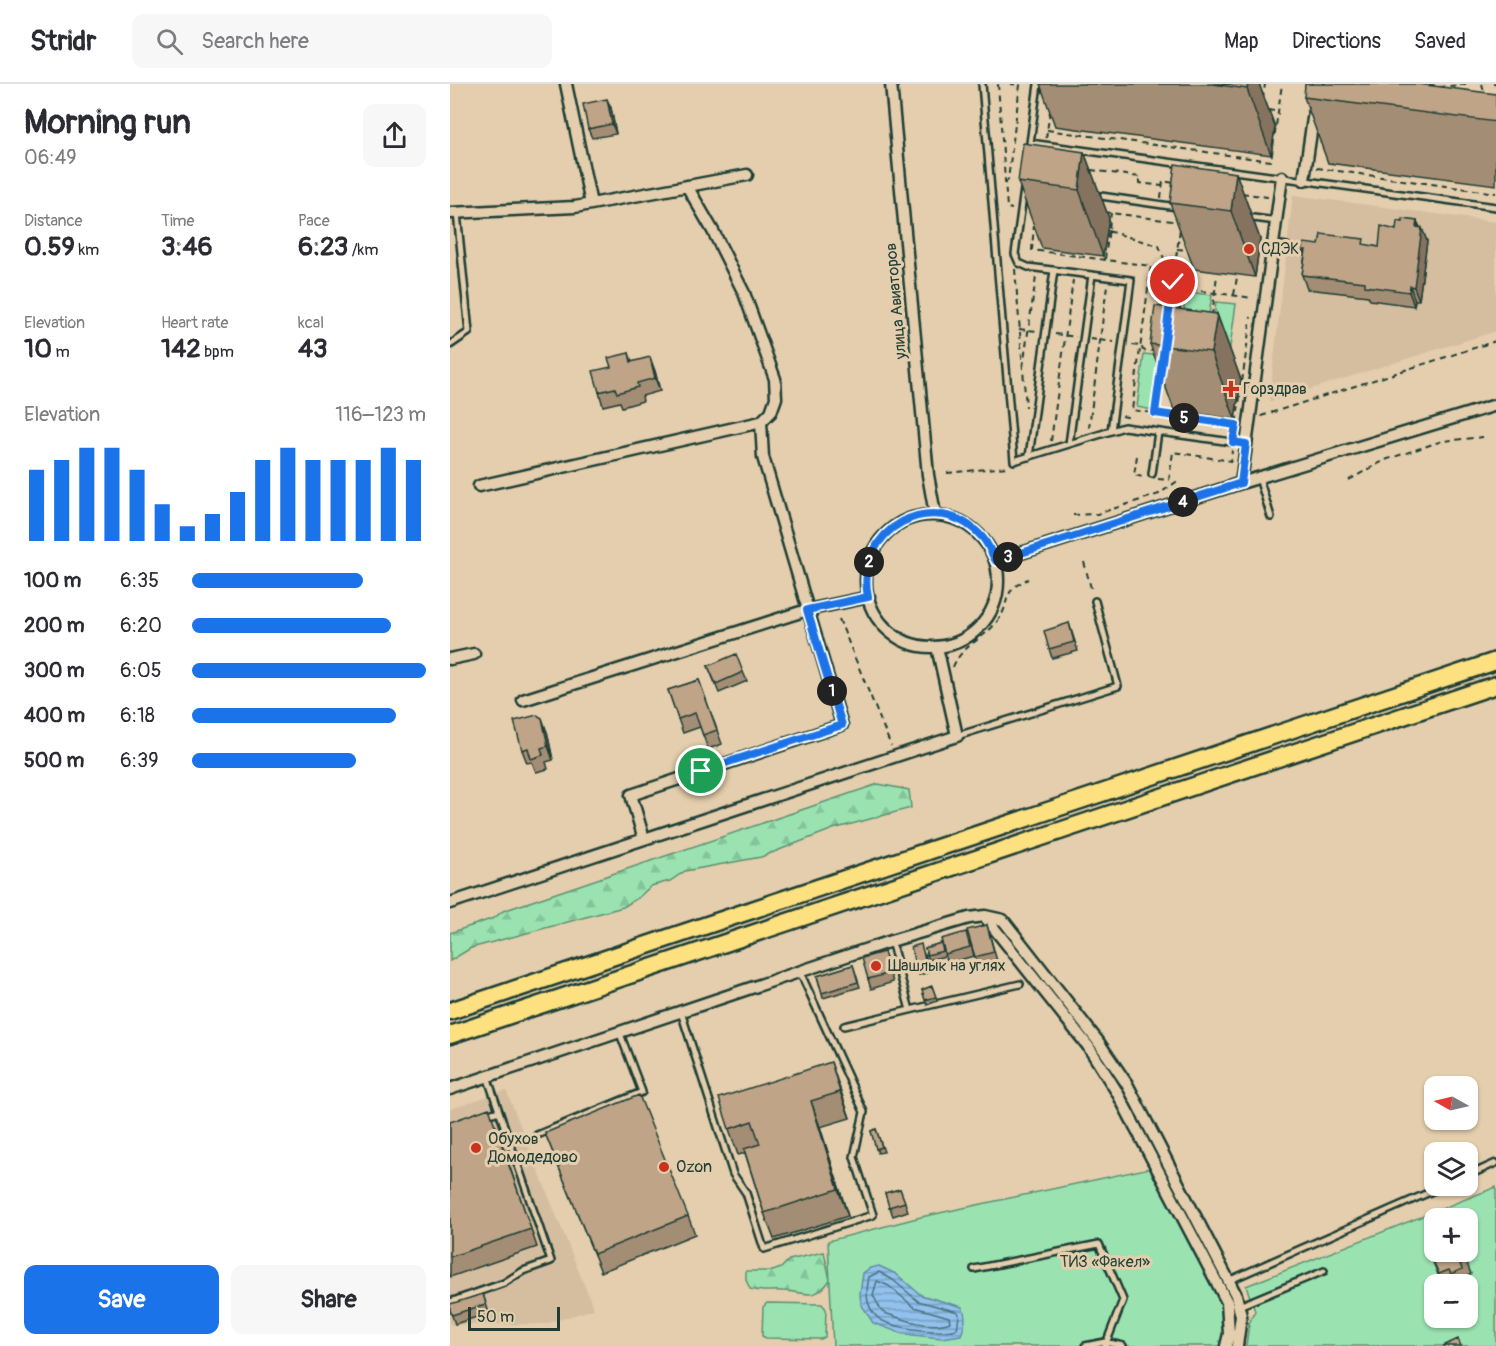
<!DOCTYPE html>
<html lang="en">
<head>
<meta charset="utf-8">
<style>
	body { margin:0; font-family:Pangolin,sans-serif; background:#f7f7f7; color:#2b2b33; height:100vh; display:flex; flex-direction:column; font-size:22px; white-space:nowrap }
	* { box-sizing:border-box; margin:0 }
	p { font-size:20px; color:#7c7c81 }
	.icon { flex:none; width:33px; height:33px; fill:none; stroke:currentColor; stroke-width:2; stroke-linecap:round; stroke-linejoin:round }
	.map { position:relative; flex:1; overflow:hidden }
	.panel { display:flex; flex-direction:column; background:#fff; width:450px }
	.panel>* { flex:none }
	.needle { width:39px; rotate:278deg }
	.buttons { position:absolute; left:974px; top:992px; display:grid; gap:12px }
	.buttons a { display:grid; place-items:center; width:54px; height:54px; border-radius:12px; background:#fff; box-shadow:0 2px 4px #0004; font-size:30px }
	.scale { position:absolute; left:18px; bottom:15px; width:92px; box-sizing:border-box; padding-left:6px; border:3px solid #1f3d34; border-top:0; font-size:16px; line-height:21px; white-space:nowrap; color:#1f3d34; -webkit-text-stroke:4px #e4cead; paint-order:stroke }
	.pin { position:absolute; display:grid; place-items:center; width:51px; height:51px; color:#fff; margin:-26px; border:3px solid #fff; border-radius:50%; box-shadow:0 2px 6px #0007 }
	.km { position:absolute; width:30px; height:30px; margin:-15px; border-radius:50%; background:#222; color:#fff; font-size:16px; line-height:30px; text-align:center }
	.round { display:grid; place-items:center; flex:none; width:63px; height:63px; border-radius:12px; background:#f7f7f7 }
	.head { display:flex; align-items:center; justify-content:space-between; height:102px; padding:0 24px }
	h1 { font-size:33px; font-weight:800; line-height:45px }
	.figures { display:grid; grid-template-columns:repeat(3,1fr); gap:9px; height:102px; padding:6px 24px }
	.figures div { display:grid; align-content:center }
	.figures b { font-size:26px; font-weight:800 }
	.figures small { font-size:16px; font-weight:400 }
	.figures p { font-size:16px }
	.chart { height:168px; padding:12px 24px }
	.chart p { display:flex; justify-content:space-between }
	.chart svg { width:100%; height:108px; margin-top:6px; stroke:#1a73e8; stroke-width:6 }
	.action { display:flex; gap:12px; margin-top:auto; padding:12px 24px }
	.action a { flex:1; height:69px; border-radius:12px; background:#1a73e8; color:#fff; font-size:24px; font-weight:800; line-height:69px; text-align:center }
	.action a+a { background:#f7f7f7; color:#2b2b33 }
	ul { padding:0 24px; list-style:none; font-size:20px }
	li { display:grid; grid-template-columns:96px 72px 1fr; align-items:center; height:45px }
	li i { height:15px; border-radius:8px; background:#1a73e8 }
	header { display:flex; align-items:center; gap:36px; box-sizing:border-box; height:84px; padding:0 30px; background:#fff; border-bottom:2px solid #e1e1e2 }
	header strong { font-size:28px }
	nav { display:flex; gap:33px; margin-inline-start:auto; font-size:21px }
	.search { width:420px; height:54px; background:#f7f7f7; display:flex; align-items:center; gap:15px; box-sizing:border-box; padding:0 21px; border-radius:12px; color:#7c7c81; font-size:22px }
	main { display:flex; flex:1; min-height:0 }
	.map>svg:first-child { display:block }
</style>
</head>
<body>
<header>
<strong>Stridr</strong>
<div class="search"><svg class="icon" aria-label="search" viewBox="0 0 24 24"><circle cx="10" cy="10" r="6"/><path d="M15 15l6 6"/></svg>Search here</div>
<nav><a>Map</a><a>Directions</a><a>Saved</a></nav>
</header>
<main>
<section class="panel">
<div class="head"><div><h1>Morning run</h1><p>06:49</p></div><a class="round"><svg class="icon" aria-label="share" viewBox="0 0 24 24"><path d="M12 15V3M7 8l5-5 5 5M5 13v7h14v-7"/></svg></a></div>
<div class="figures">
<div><p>Distance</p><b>0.59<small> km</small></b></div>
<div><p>Time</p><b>3:46</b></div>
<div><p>Pace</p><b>6:23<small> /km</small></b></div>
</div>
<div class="figures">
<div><p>Elevation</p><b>10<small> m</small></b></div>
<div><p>Heart rate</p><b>142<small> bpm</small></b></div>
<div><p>kcal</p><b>43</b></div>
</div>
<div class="chart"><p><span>Elevation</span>116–123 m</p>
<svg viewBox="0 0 160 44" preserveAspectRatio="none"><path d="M5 44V15M15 44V11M25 44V6M35 44V6M45 44V15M55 44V29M65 44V38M75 44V33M85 44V24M95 44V11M105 44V6M115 44V11M125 44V11M135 44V11M145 44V6M155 44V11"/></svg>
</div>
<ul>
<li><b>100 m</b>6:35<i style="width:73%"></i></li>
<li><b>200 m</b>6:20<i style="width:85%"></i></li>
<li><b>300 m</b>6:05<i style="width:100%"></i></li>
<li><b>400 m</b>6:18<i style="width:87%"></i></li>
<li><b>500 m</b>6:39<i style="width:70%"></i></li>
</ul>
<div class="action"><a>Save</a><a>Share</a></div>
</section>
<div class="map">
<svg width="1046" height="1262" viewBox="0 0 1046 1262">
	<defs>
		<pattern id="forest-firs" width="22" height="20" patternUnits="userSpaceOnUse" patternTransform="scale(1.5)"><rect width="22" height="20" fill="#9ae3b1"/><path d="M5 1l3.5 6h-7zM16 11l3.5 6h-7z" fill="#84c499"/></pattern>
		<pattern id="water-rules" width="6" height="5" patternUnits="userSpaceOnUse" patternTransform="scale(1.5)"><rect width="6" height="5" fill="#91c1ec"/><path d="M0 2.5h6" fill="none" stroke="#769ec0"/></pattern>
	</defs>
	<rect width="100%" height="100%" fill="#e4cead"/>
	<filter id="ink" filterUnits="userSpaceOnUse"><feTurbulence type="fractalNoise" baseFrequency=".0167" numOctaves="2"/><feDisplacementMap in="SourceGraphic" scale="12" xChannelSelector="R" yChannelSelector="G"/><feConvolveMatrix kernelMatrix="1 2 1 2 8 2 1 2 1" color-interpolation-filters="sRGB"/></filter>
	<g filter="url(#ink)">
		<path fill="#d5bea0" d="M843,111L1046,138V247L819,318Z
			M56,1006L144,1225L95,1240L0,1241V1025Z"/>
		<path fill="url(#forest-firs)" stroke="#5c9072" stroke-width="1.5" d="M428,700L459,706L461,724L383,745L311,773L235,787L220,797L201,802L188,814L173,823L21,864L0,877V849L44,834L53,827Z
			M374,1168L380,1196C364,1219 355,1207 333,1207C320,1206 314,1209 300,1205L296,1196V1187H323L331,1184L339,1176Z"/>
		<path fill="#9ae3b1" stroke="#5c9072" stroke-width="1.5" fill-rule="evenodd" d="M728,207L762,211L757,243L743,247Z
			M766,218L786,220L779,270L760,268Z
			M694,270L710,272L703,326L687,323Z
			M700,1084L770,1215L775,1249L771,1262H383L378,1157L471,1133Z
			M1046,1103V1262H796L799,1240L805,1227L796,1202ZM984,1134H1017V1167H984ZM984,1200H1017V1233H984Z
			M317,1219L372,1220L376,1225L375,1253L371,1255L316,1254L312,1252L313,1223Z"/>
		<path fill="url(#water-rules)" stroke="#638ca2" stroke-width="1.5" d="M429,1182L446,1190L471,1211L512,1223C517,1232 515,1241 511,1251L492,1254L453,1250L423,1239L411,1220L410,1210L413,1189L420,1184Z"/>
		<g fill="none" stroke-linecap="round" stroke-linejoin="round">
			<path stroke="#4d727e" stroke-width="1.5" d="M429,1188L443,1196L468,1217L508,1228L509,1232L507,1245C491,1250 438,1245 426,1232C415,1220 416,1208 419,1193Z
				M427,1197L439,1202L464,1223L499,1233L500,1238C480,1246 452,1235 432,1228L423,1211Z"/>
			<defs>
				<path id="service" d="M532,0L564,377L674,343L796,360
					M588,0L580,59L1046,123
					M574,105L565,170L569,179L578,183L681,196L661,347
					M644,111L727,123
					M796,133L826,137
					M823,160L837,162
					M0,261L19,248L7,129
					M619,360L642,191
					M579,373L604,186
					M702,390L708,348
					M809,394L821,433
					M507,652L668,602L645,517
					M441,857L460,926L570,900
					M231,928L283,1090L296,1109L314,1165L423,1131L404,1073L414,1028L350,888
					M394,942L460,926
					M36,1031L49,1027L37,992
					M87,1051L192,1008L169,947
					M1017,1092L1046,1079
					M524,1185L649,1160L673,1216L655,1262
					M778,1197L996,1101
					M0,1218L54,1199L73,1187L101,1177L49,1027
					M789,1222L874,1187
					M635,1262L655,1258L673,1262"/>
				<path id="minor" d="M116,0L141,120
					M441,0L478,391L485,430
					M854,96L868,0
					M237,102L263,147L294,209L325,295L326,314L321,328L311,338
					M0,129L125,123L297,91
					M791,399L1046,321
					M29,402L311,338L313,373L392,641L181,711L194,755
					M416 497a66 66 0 1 1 132 0a66 66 0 1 1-132 0Z
					M546,477L791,399L832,93
					M0,575L24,570
					M73,616L357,526L419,513
					M0,819L507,652L487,563
					M535,833L638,962L667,1008L777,1218L779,1250L776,1262
					M0,1005L441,857L519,834L535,832L553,836L647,956L677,1000L786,1211L791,1232L787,1262"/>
				<path id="trunk" d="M0,927L1046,577
					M0,951L1046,601"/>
			</defs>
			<use href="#service" stroke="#1f3d34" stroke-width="10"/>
			<use href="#minor" stroke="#1f3d34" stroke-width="15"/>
			<use href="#trunk" stroke="#1f3d34" stroke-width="21"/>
			<path stroke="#1f3d34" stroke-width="2" stroke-dasharray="6 4.5" stroke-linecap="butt" d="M548,0L557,124L562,125
				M979,0L990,3L1019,0
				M1032,0L1035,11
				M1043,0H1046
				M813,15L815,0
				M818,26L829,28
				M597,46L821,77L832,0
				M596,54L600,27
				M867,84L1046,109
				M641,86L690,93V99L712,102
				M555,99L558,96L570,1L561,0
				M792,109L817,113V114
				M711,114L713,97L724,99
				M654,128L729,138
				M584,140L582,166L701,182L682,326L786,341
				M658,147L709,162L722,195
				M727,165L739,166
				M655,175L661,129
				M565,185L576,323
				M699,200L803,214
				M722,203L731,226
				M784,211L787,193
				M719,225L730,145
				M762,232L767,191
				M569,245L587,247
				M605,250L626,253
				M640,255L664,258
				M682,261L691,262L693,266L704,267
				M573,283L586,193
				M705,329L711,287
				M672,332L681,334
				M811,332L1046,257
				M639,344L657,201
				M785,349L801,233
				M601,357L623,196
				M687,372L684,391L693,393
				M497,389L557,383
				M708,395L719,396L723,368L781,377L782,366
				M899,396L935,376L992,357L1034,353
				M623,431L647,430L709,410L729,396
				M634,478L642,508
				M389,535L441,662
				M503,583C511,562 532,556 546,539C563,519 548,509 578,495"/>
			<use href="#service" stroke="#e4cead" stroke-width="5"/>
			<use href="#minor" stroke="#e4cead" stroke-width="10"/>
			<use href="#trunk" stroke="#fde080" stroke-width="16"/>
		</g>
		<path fill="#a48d74" stroke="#1f3d34" stroke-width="1.5" d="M590,0H809L825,43L821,71L605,42Z
			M1046,10V101L878,79L854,13Z
			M161,24L166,50L142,54L138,45Z
			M634,68L659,134L653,172L592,164L568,98Z
			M786,89L810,155L805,193L744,185L720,119Z
			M967,137L977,157L969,216H965L964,222L920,216L918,212L857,205L852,191L855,170L853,166L869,161H916L929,163L953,138Z
			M767,230L791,296L785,335L724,326L700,260Z
			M179,269L182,278L205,287L210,307L192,312L193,317L172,323L170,318L153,322L149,308L161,283Z
			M619,539L628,567L602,574L599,565Z
			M258,582L293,588L297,597L269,609Z
			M249,596L272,660L258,665L250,643L233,649L218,606Z
			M97,648L103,676L96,678L98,685L86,688L82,678L77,679L72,666Z
			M537,841L547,877L528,882L525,873Z
			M520,857L524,872L498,879L495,870Z
			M491,859L495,872L479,876L475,864Z
			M434,868L443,898L421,905L418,895Z
			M475,870L480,888L469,891L466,882Z
			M403,881L410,903L373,914L367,892Z
			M482,902L487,917L477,921L472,906Z
			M390,1005L400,1034L370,1043L398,1132L324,1155L314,1129L295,1069L288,1071L279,1045Z
			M0,1038L46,1042L87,1163L0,1193Z
			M426,1045L434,1068L428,1069L421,1047Z
			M95,1049L238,1132L245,1150L151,1188Z
			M450,1105L458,1127L443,1132L435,1109Z
			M978,1166L1016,1177L1021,1190L1015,1193L1017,1198L1014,1200H992Z
			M33,1210L39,1229L5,1240L0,1226Z"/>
		<path fill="#86735e" stroke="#1f3d34" stroke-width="1.5" d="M798,0H809L825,43L821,71L797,5Z
			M157,15L161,24L166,50L162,40Z
			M634,68L659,134L653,172L629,106Z
			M786,89L810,155L805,193L781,127Z
			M967,137L971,149L972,144L977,157L969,216L964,203Z
			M960,202L965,216L964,222L959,208Z
			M767,230L791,296L785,335L761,268Z
			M200,273L205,287L210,307L205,294Z
			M92,634L97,648L103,676L98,662Z
			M381,978L390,1005L400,1034L390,1008Z
			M361,1017L370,1043L398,1132L388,1105Z"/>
		<path fill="#bfa487" stroke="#1f3d34" stroke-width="1.5" d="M763,0H798L797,5Z
			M855,0H968L1046,10V38L854,13Z
			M157,15L162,40L138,45L133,20Z
			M573,59L634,68L629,106L568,98Z
			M725,80L786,89L781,127L720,119Z
			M953,135L967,137L966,143L972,144L964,203L960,202L959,208L915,202V198L852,191L856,166H853L854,159L869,161L871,150L914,155L913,160L929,163L931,142L946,146L947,137L953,138Z
			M705,222L767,230L761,268L700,260Z
			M179,269L181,278L200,273L205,294L187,299L188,303L167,309L165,304L149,308L143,287L161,283L158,274Z
			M619,539L624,558L599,565L594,547Z
			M286,570L293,588L266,600L258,582Z
			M249,596L267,646L253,651L245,629L228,635L218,606Z
			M87,631L92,634L98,662L91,664L93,671L81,675L78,664L72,666L64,637Z
			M537,841L544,868L525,873L517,846Z
			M516,848L520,863L495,870L491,855Z
			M491,859L493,867L477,871L475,864Z
			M471,860L476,879L466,882L461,863Z
			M434,868L440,889L418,895L412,874Z
			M403,881L408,898L372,909L367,892Z
			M482,902L486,913L475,916L472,906Z
			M381,978L390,1008L361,1017L388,1105L314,1129L294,1065L310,1060L302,1037L279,1045L269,1014Z
			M189,1011L238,1132L144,1170L95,1049Z
			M39,1024L81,1145L0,1173V1038Z
			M426,1045L432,1063L426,1065L421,1047Z
			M450,1105L455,1118L439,1123L435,1109Z
			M984,1163V1167H1012L1016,1177L1010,1180L1012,1185L1001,1190L999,1186L989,1190L978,1166Z
			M33,1210L36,1220L2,1231L0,1226V1220Z
			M1008,1255L1011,1262H993Z"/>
	</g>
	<g fill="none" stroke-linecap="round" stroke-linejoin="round" filter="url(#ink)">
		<defs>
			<path id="route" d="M251,687L392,641L357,526L418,513C404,445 485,401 532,453C538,459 541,469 546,477L791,399L796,360L783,358L786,341L705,329L723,198"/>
		</defs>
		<use href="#route" stroke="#fff" stroke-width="12"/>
		<use href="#route" stroke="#1a73e8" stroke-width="8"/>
	</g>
	<g fill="#c8321e" stroke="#e4cead" stroke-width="2">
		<circle cx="799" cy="165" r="6"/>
		<path d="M778 296h6v6h6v6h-6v6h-6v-6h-6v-6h6z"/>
		<circle cx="426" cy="882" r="6"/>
		<circle cx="26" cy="1064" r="6"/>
		<circle cx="214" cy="1083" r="6"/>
	</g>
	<g text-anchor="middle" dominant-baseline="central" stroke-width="6" stroke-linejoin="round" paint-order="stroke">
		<g font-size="16" fill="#1f3d34" stroke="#e4cead" text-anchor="start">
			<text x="811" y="165">СДЭК</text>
			<text x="793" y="305">Горздрав</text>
			<text x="438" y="882">Шашлык на углях</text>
			<text x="38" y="1055">Обухов<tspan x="38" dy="18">Домодедово</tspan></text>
			<text x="226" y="1083">Ozon</text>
		</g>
		<g font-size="16" fill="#1f3d34" stroke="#e4cead">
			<text transform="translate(446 217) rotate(-95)">улица Авиаторов</text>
		</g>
		<g font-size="16" fill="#25453a" stroke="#e4cead">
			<text x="655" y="1178">ТИЗ «Факел»</text>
		</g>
	</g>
</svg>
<div class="buttons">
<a><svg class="needle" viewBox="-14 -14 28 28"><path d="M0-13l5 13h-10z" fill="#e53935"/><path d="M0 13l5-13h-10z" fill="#7c7c81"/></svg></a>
<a><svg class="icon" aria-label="layers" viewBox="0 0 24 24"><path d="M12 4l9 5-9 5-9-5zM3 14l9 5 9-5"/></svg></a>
<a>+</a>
<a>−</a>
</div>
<div class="scale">50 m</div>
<div class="pin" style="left:251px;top:687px;background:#1e9e55"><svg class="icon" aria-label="arrive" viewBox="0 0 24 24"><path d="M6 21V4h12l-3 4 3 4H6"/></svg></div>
<div class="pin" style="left:723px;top:198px;background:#d93025"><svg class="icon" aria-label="check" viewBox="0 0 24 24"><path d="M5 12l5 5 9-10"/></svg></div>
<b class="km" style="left:382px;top:607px">1</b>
<b class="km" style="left:419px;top:478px">2</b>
<b class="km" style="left:558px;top:473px">3</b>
<b class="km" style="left:733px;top:418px">4</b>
<b class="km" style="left:734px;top:334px">5</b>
</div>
</main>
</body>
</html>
